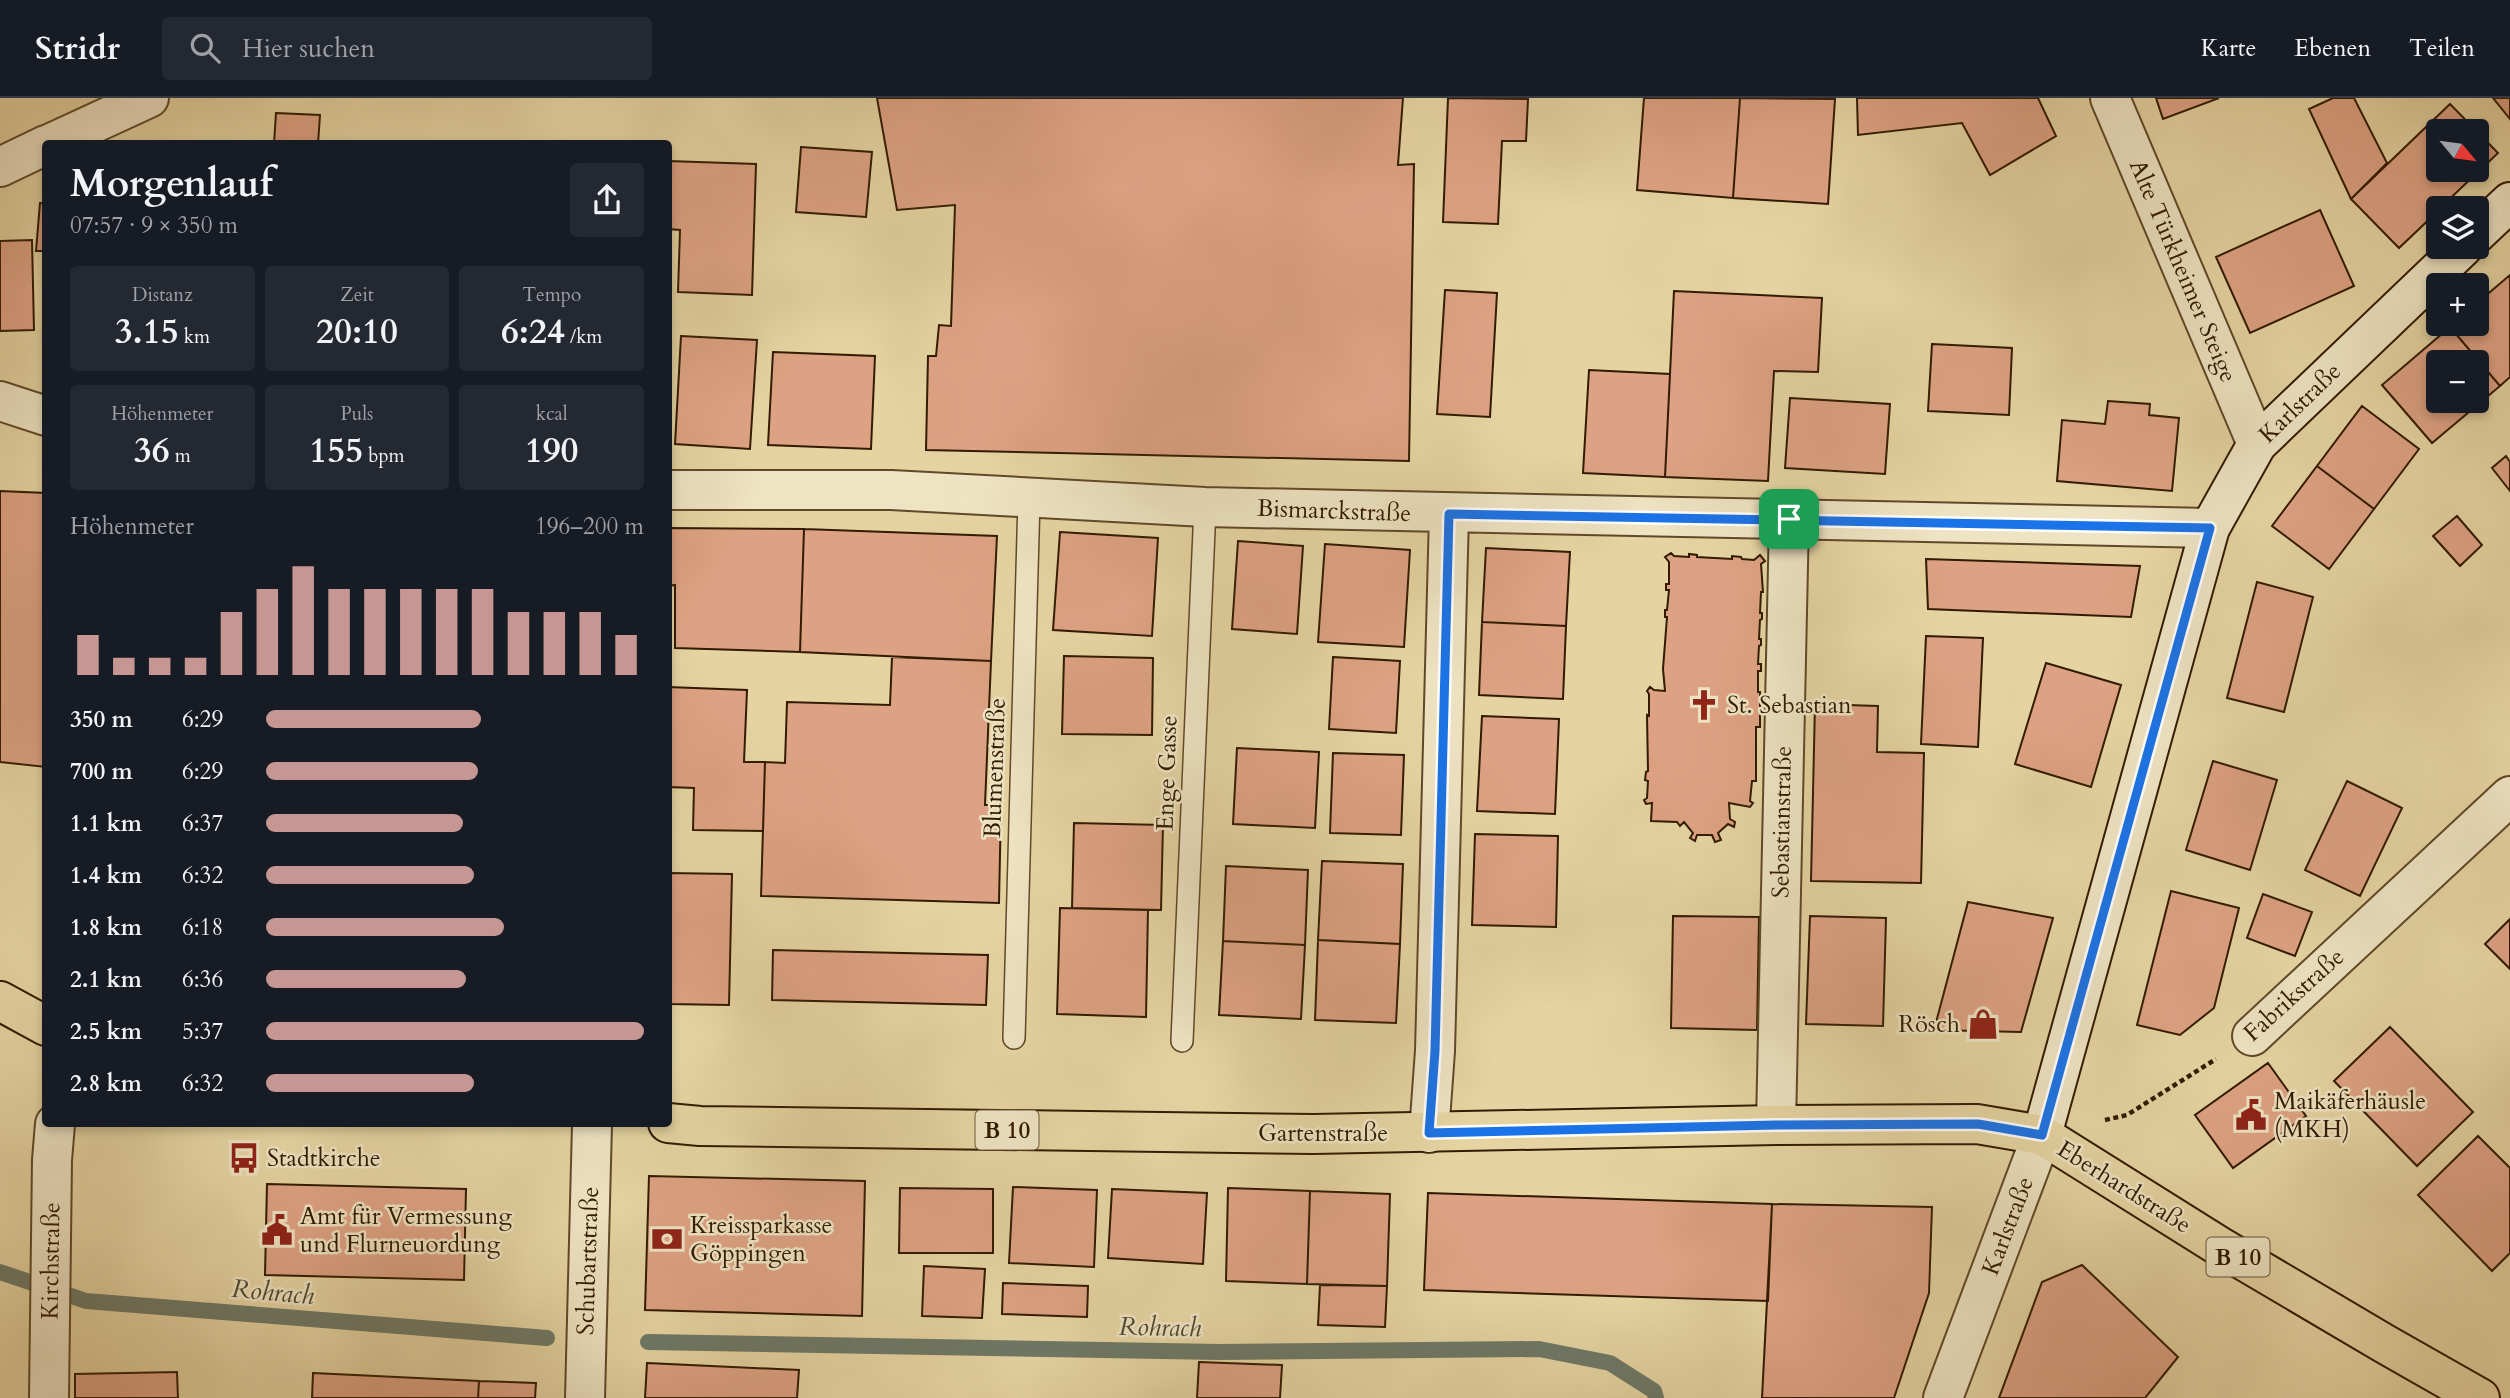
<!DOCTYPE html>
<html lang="de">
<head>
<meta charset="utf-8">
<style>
	body { margin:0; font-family:Cardo,serif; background:#242831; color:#f1f3f6; height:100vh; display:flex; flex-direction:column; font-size:26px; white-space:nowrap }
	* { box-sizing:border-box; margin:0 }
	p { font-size:23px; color:#9ea1a6 }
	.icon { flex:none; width:38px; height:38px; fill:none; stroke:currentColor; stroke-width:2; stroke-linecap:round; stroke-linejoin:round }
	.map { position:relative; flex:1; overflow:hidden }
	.panel { position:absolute; left:42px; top:42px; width:630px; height:987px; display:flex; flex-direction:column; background:#171b24; border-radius:7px; box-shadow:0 4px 10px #0003 }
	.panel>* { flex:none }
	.needle { width:46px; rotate:119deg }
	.fabs { position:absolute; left:2426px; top:21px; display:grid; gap:14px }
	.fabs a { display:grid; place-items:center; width:63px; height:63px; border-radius:7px; background:#171b24; box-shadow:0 4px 10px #0003; font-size:35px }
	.pin { position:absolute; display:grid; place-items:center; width:60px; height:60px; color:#fff; margin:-30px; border-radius:14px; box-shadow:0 4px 10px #0006 }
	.round { display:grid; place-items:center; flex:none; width:74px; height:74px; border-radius:7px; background:#242831 }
	.overview { display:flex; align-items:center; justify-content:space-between; height:119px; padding:0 28px }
	h1 { font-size:38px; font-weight:600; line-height:52px }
	.figures { display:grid; grid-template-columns:repeat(3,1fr); gap:10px; height:119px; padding:7px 28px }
	.figures div { display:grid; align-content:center; border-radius:7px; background:#242831; text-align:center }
	.figures b { font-size:35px; font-weight:600 }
	.figures small { font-size:19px; font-weight:400 }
	.figures p { font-size:19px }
	.chart { height:196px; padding:14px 28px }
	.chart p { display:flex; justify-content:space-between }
	.chart svg { width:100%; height:126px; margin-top:7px; stroke:#c59692; stroke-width:6 }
	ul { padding:0 28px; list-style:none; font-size:23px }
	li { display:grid; grid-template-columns:112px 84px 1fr; align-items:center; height:52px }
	li i { height:18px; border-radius:9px; background:#c59692 }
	header { display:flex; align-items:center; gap:42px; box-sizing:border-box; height:98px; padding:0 35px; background:#171b24; border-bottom:2px solid #363941 }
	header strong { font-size:33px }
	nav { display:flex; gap:38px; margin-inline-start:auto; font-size:24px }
	.search { width:490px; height:63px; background:#242831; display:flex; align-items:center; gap:18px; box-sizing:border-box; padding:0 24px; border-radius:7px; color:#9ea1a6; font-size:26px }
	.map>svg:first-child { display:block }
</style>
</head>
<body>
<header>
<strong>Stridr</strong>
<div class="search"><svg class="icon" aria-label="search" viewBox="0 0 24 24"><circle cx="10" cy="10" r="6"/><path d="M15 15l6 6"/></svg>Hier suchen</div>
<nav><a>Karte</a><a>Ebenen</a><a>Teilen</a></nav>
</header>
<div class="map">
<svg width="2510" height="1300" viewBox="0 0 2510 1300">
	<rect width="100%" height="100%" fill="#e5d4a2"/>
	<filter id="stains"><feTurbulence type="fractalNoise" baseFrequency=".00286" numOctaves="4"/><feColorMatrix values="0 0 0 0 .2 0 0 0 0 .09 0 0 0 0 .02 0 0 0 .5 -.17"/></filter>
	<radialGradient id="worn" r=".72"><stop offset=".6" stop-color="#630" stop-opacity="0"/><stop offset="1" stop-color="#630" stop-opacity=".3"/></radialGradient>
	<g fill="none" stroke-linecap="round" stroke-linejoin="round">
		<path stroke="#6e7967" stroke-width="16" d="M0,1174L86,1203L547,1240
			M648,1244L1219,1254L1539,1251L1610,1265L1654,1293L1656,1300"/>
	</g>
	<path fill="#dda283" stroke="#321b00" stroke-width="2" fill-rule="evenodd" d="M877,0H1403L1398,67L1414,66L1409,363L926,352L928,258H936L939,227L951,228L955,107L897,112Z
		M1448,0L1528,1L1526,43H1502L1498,126L1443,124Z
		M1644,0H1740L1733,100L1637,92Z
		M1740,0L1835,1L1828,106L1733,100Z
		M1857,0H2038L2056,38L1990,77L1962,25L1858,37Z
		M2156,0H2219L2163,21Z
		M2333,0H2354L2387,65L2351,101L2309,11Z
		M2493,0H2510V21Z
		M2450,6L2498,55L2440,110H2438V113L2399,150L2351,101ZM2438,33H2476V72H2438Z
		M276,15L320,17L318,46H274Z
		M801,49L872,54L866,119L796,114Z
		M668,63L756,66L752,197L678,194L680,132L668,131Z
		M40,105H46V153H36Z
		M2320,112L2354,188L2250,235L2216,159Z
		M32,142L34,232L0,233V143Z
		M2510,177V279L2500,288L2450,229L2453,226H2476V206Z
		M1445,192L1497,195L1490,319L1437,316Z
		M1674,193L1822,200L1818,274L1774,273L1768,383L1665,379Z
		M2450,229L2500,288L2432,345L2382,287ZM2438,264H2476V303H2438Z
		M681,238L757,242L750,351L675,346Z
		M1932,246L2012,250L2009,317L1928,313Z
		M773,254L875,258L871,351L768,347Z
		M1589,272L1670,276L1665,379L1583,375Z
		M1790,300L1890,306L1885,376L1785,370Z
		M2108,303L2150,306L2149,317L2179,320L2172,393L2057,383L2062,322L2105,326Z
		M2362,308L2419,351L2374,411L2317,368Z
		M2506,358L2510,364V393L2492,370Z
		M2317,368L2374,411L2329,471L2272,428Z
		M0,393L46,395V669L0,664Z
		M2457,418L2482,447L2460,468L2433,438Z
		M668,430L804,431L800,554L675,550V487L668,488Z
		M804,431L997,438L991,563L800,554Z
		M1060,434L1158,440L1152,538L1053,532Z
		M1238,443L1303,448L1297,536L1232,531Z
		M1325,446L1410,452L1404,549L1318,544Z
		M1486,450L1570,454L1566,528L1482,524Z
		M1671,455L1674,458L1689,459V456L1697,457V459L1732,461V458L1741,459L1742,461L1754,462L1760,457L1765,463L1761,466L1763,494H1761L1760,515H1762V521L1760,522L1759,541H1761V547L1759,548L1758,566H1761V573H1758V594H1760V629H1756V683H1752L1750,703L1753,705L1750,709L1729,705L1730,721L1735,724L1734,729L1728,726L1718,735L1721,742L1715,744L1712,737H1697L1695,743L1690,740L1693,735L1684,724L1680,728L1677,724L1651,723L1652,705L1646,706L1644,702L1647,700L1648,683L1645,682L1646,674L1648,673L1647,617L1649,618V596L1647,593L1650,589L1654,592L1665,593L1663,571L1667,519H1665V512H1667L1669,492H1666V486H1669V464L1665,459Z
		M1926,461L2140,468L2131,519L1928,511Z
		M2257,484L2313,499L2284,614L2227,600Z
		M1482,524L1566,528L1563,601L1479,597Z
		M1926,538L1983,540L1978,649L1921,646Z
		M1064,558L1153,560L1152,637L1062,636Z
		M892,559L991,563L985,707H1001L999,805L761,798L765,664L785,665L787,604L890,607Z
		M1333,559L1400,563L1396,635L1329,631Z
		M2046,565L2121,587L2091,689L2015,666Z
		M668,589L747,592L744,664H765L763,733L693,732L694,690L668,689Z
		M1815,606L1878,608L1877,654L1924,655L1921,785L1811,783Z
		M1482,618L1559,621L1555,716L1477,713Z
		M1237,650L1319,654L1315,730L1233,726Z
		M1333,655L1404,657L1401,737L1330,735Z
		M2213,663L2277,682L2250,772L2186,752Z
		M2347,683L2402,710L2360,798L2305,772Z
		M1074,725L1163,727L1161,812L1072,810Z
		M1475,736L1558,738L1556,829L1472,827Z
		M1322,763L1403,766L1400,846L1318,842Z
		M1226,768L1308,772L1305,847L1223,843Z
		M668,775L732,776L729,907L668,906Z
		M2171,793L2239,810L2214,910L2180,937L2137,927Z
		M2263,796L2312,814L2295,858L2247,840Z
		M1968,804L2053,820L2021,934L1934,932Z
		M1060,810L1148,812L1146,919L1057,916Z
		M1673,818L1759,819L1757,932L1671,930Z
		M1810,818L1886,820L1883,928L1806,926Z
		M2510,821V871L2485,846Z
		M1318,842L1400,846L1396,925L1315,922Z
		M1223,843L1305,847L1301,921L1219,917Z
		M773,852L988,857L986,907L772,902Z
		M2390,929L2473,1014L2417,1068L2334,983Z
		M2268,965L2306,1018L2233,1070L2195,1017Z
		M2478,1038L2510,1070V1155L2492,1173L2418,1097Z
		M649,1078L865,1083L862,1218L645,1212Z
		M267,1086L466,1091L464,1182L265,1177Z
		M1013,1089L1097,1092L1094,1169L1009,1165Z
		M900,1090L993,1091V1155H899Z
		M1228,1090L1310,1093L1307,1186L1226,1183Z
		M1112,1091L1207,1095L1203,1166L1108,1160Z
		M1310,1093L1390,1096L1387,1188L1307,1186Z
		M1428,1095L1772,1106L1768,1203L1424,1192Z
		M1772,1106L1932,1109L1929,1195L1894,1300H1762Z
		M2082,1167L2178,1259L2145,1300H1999L2042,1184Z
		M924,1168L985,1171L982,1220L922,1218Z
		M1003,1185L1088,1188L1087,1219L1002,1216Z
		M1320,1187L1387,1188L1385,1229L1318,1227Z
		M1199,1264L1282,1267L1280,1300H1197Z
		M647,1265L799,1272L797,1300H645Z
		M177,1274L178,1300H75V1276Z
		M313,1275L479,1283L478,1300H312Z
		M479,1283L536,1285L535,1300H478Z"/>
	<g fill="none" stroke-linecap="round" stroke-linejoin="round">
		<defs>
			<path id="lane" d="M1014,940L1029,401
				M1182,943L1205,409"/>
			<path id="street" d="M2110,0L2257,346
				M49,46L149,0
				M0,69L46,47
				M0,303L46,318
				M668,392H891L1205,409L2210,430
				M2252,938L2510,698
				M1776,1027L1789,421
				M1429,1035L1435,953L1449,416
				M49,1300L52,1062L55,1026
				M585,1300L592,1026
				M1943,1300L2042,1037"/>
			<path id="secondary" d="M2476,136L2510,104
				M2042,1037L2210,430L2257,346L2463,149"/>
			<path id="primary" d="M0,903L46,928
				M668,1025L700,1028L1314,1036L1776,1027L1977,1026L2042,1037L2219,1148L2385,1246L2480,1300"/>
		</defs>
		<use href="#lane" stroke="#5f4928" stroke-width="24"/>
		<use href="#street" stroke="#5f4928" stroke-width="42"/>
		<use href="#secondary" stroke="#321b00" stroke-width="42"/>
		<use href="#primary" stroke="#321b00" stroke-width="42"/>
		<path stroke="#321b00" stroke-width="4.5" stroke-dasharray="5 3.5" stroke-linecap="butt" d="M2105,1022L2127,1017L2216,961"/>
		<use href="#lane" stroke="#eee3c3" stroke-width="21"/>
		<use href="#street" stroke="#eee3c3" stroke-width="38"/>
		<use href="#secondary" stroke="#eee3c3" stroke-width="38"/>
		<use href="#primary" stroke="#e5d4a2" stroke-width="38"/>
	</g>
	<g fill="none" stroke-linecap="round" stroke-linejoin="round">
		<defs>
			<path id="route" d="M1449,416L2210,430L2042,1037L1978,1026L1776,1027L1429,1035L1435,953Z"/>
		</defs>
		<use href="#route" stroke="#fff" stroke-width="14"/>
		<use href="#route" stroke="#1a73e8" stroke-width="9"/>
	</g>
	<defs>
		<symbol id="church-bare" viewBox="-9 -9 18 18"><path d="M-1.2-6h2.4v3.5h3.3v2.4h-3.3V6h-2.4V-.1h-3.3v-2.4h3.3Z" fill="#8f2418" stroke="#eee3c3" stroke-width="2.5" paint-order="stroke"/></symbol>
		<symbol id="shop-bare" viewBox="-9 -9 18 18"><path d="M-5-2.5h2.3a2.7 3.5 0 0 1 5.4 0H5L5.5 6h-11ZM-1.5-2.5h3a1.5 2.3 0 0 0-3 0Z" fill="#8f2418" stroke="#eee3c3" stroke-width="2.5" paint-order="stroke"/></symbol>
		<symbol id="civic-bare" viewBox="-9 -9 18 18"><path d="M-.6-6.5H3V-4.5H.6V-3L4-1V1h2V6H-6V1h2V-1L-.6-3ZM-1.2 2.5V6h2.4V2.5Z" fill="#8f2418" stroke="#eee3c3" stroke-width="2.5" paint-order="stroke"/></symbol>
		<symbol id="bus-bare" viewBox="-9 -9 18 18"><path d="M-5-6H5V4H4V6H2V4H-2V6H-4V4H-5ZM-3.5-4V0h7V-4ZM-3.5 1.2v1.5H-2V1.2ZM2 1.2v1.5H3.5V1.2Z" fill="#8f2418" stroke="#eee3c3" stroke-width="2.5" paint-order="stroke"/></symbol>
		<symbol id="bank-bare" viewBox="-9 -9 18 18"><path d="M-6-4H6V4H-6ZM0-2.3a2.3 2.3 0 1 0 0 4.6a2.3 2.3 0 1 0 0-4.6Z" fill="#8f2418" stroke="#eee3c3" stroke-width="2.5" paint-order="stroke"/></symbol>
	</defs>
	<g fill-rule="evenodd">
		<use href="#church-bare" x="1682" y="585" width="44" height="44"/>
		<use href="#shop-bare" x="1961" y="904" width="44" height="44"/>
		<use href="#civic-bare" x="2229" y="995" width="44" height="44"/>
		<use href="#bus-bare" x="222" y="1038" width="44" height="44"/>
		<use href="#civic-bare" x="255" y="1110" width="44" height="44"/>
		<use href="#bank-bare" x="645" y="1119" width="44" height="44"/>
	</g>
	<g text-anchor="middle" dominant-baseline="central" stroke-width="5" stroke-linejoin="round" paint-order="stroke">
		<g fill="#eee3c3" stroke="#6a573a" stroke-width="2">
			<rect x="975.5" y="1012.5" width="63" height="39" rx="5"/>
			<rect x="2206.5" y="1139.5" width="63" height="39" rx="5"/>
		</g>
		<g font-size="23" font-weight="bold" fill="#321b00">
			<text x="1007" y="1032">B 10</text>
			<text x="2238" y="1159">B 10</text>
		</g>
		<g font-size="24" fill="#321b00" stroke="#eee3c3">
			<text transform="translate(2183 173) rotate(67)">Alte Türkheimer Steige</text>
			<text transform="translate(2300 305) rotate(-44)">Karlstraße</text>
			<text transform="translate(1334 413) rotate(2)">Bismarckstraße</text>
			<text transform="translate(995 670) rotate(-88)">Blumenstraße</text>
			<text transform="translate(1167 675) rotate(-88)">Enge Gasse</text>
			<text transform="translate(1782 724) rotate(-89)">Sebastianstraße</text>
			<text transform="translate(2294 897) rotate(-42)">Fabrikstraße</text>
			<text x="1323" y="1035">Gartenstraße</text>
			<text transform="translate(2124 1089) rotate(32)">Eberhardstraße</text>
			<text transform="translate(2008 1128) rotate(-69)">Karlstraße</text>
			<text transform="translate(51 1163) rotate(-89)">Kirchstraße</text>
			<text transform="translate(588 1163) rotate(-88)">Schubartstraße</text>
		</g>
		<g font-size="24" fill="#321b00" stroke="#eee3c3" text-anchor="start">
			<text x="1727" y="607">St. Sebastian</text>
			<text x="1960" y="926" text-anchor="end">Rösch</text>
			<text x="2274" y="1003">Maikäferhäusle<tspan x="2274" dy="28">(MKH)</tspan></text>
			<text x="267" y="1060">Stadtkirche</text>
			<text x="300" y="1118">Amt für Vermessung<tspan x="300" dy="28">und Flurneuordung</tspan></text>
			<text x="690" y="1127">Kreissparkasse<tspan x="690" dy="28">Göppingen</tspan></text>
		</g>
		<g font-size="26" font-style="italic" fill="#504a33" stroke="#eee3c3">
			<text transform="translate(273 1194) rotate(5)">Rohrach</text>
			<text transform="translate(1160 1229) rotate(1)">Rohrach</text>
		</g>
	</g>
	<rect width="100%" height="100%" filter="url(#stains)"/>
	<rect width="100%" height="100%" fill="url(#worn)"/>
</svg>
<div class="fabs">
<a><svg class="needle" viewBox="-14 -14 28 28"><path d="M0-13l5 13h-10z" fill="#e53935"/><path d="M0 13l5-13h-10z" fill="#9ea1a6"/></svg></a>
<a><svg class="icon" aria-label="layers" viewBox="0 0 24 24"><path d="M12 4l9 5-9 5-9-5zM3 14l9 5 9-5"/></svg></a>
<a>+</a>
<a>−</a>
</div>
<div class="pin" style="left:1789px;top:421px;background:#1e9e55"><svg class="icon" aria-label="arrive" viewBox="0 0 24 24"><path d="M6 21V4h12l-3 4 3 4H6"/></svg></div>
<section class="panel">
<div class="overview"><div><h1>Morgenlauf</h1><p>07:57 · 9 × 350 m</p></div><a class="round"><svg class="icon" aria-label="share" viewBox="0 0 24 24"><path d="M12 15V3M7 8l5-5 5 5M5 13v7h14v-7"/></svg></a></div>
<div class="figures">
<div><p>Distanz</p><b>3.15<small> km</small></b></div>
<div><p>Zeit</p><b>20:10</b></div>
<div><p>Tempo</p><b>6:24<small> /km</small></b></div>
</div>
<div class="figures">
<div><p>Höhenmeter</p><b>36<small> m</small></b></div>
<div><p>Puls</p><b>155<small> bpm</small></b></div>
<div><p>kcal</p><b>190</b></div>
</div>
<div class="chart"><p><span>Höhenmeter</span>196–200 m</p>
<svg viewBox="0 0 160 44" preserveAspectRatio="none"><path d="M5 44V30M15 44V38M25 44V38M35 44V38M45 44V22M55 44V14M65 44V6M75 44V14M85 44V14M95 44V14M105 44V14M115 44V14M125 44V22M135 44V22M145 44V22M155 44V30"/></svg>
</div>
<ul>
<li><b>350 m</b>6:29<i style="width:57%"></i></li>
<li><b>700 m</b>6:29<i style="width:56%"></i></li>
<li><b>1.1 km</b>6:37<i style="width:52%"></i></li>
<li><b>1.4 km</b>6:32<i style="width:55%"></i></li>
<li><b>1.8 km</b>6:18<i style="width:63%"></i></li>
<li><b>2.1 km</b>6:36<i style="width:53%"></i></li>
<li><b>2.5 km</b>5:37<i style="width:100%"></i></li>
<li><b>2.8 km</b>6:32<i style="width:55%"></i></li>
</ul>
</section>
</div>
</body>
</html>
